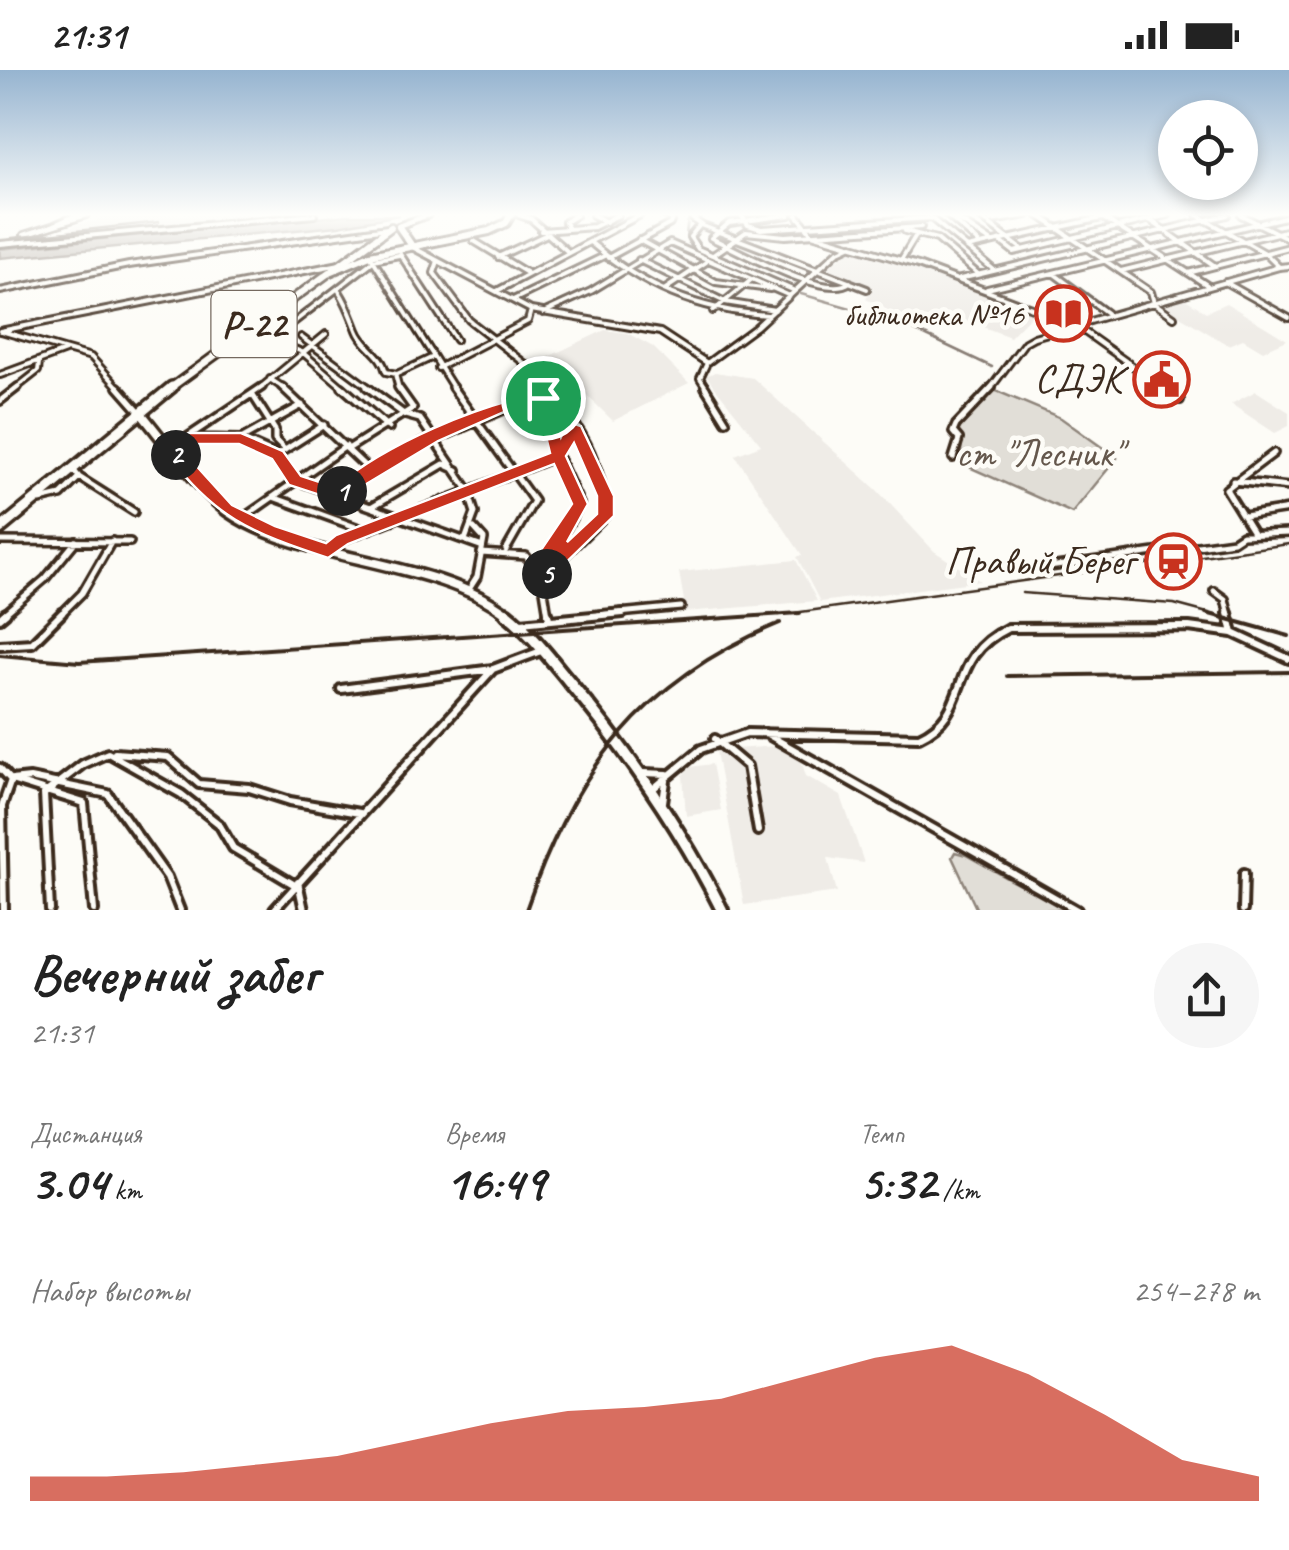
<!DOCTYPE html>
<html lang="ru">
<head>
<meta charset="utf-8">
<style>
	body { margin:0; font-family:Caveat,sans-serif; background:#f6f6f6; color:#222; height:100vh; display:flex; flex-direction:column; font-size:38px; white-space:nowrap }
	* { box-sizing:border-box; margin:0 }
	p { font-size:32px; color:#767676 }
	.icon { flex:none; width:55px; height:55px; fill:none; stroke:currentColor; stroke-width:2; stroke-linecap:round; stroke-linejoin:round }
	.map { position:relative; height:840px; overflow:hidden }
	.details { display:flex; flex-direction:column; background:#fff; flex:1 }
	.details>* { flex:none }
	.buttons { position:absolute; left:1158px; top:30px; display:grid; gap:20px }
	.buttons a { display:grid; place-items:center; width:100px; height:100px; border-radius:50%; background:#fff; box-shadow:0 5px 15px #0003; font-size:50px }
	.pin { position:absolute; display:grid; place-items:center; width:85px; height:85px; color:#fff; margin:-42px; border:5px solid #fff; border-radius:50%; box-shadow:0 2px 10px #0007 }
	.km { position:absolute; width:50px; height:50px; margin:-25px; border-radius:50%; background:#222; color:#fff; font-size:28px; line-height:50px; text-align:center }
	.round { display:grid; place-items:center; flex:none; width:105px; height:105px; border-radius:52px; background:#f6f6f6 }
	.overview { display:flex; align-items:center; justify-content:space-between; height:170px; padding:0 30px }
	h1 { font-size:55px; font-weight:700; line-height:75px }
	.figures { display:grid; grid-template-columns:repeat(3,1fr); gap:15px; height:170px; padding:10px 30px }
	.figures div { display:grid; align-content:center }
	.figures b { font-size:50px; font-weight:700 }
	.figures small { font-size:28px; font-weight:400 }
	.figures p { font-size:28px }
	.chart { height:280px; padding:20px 30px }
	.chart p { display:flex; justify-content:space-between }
	.chart svg { width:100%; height:180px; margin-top:10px; fill:#c8321e; opacity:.7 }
	.status { display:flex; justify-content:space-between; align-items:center; height:70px; padding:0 50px; background:#fff; direction:ltr }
	.status svg { height:28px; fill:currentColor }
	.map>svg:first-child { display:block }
</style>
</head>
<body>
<div class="status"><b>21:31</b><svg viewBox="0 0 49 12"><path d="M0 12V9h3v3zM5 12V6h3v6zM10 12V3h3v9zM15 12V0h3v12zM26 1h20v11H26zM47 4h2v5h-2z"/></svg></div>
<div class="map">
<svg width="1289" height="840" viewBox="0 0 1289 840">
	<rect width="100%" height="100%" fill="#fdfcf7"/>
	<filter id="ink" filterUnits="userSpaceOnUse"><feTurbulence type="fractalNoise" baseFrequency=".01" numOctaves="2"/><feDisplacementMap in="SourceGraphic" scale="20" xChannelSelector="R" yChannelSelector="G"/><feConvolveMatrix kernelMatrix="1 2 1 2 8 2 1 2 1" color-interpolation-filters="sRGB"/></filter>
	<g filter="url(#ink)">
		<path fill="#efece7" d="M100,145H271L61,166L75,155L99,150Z
			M856,176L911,196L1033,243L1010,267L946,243L929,252H910L866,229L873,218L825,199Z
			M1179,225L1206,242L1226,233L1287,270L1263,281L1243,269L1228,275L1155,231Z
			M605,260L627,263L653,277L689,313L613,351L548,287Z
			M715,302L753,308L877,420L934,481L980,511L820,532L797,487L802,485L735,385L761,375L706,306Z
			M1256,321L1289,342V356L1275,363L1231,334Z
			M796,490L817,531L686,542L679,502Z
			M723,673L734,679L777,676L800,687L806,706L841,726L864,793L828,788L837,822L744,835L715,676Z
			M712,694L721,740L686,746L683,705L690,697Z"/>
		<path fill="#e1ded7" stroke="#8e847a" stroke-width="2.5" d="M992,319L1061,348L1117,388L1072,443L960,393L962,370L957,364L967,345Z
			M955,782L966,785L1065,840H977L952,787Z"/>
		<path fill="#bbb4ad" stroke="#887d74" stroke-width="2.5" d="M347,145H399L338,156L0,188V179Z"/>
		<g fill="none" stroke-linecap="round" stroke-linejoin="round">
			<path stroke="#887d74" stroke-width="2.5" d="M689,145C684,169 684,175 706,187
				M713,190L780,217
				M801,224L893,250L992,297"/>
			<defs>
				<path id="minor-far2" d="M519,145L531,149L567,181
					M593,145L606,152
					M698,145L693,149L703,156L867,219
					M741,145L748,155L761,159L931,148L994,200
					M789,145L729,153L711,168C738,180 826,231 850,212
					M797,145L812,164L918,195L1072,253L1165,319
					M947,145L979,173
					M951,145L992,172
					M977,145L1023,180
					M1038,145L1151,222L1154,233L1174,247
					M1099,145L1207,215
					M1241,145L1289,169
					M1150,150L1215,196
					M991,151L1027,145
					M52,156L76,145
					M398,156L428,145
					M699,156L690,167L698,179L795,221
					M568,158L565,152L576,145
					M541,161L594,157L618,145
					M905,161L937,169L978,204
					M24,165L86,145
					M639,170L716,212L770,219
					M474,171L527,203
					M1000,171L1014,182L1168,145
					M590,172C642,217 699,241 768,245
					M0,174L314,145
					M414,178L531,240L660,262L707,293L756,257L837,182L852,175
					M967,178L1115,145
					M400,184L456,270
					M370,185L454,319
					M713,185L746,162L785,166L921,157
					M498,187L545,165
					M608,188L670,154L672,149L665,145
					M373,190L399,185
					M639,190L725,232L775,240
					M901,190L916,165
					M438,191L434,203L469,250L532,299L547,319
					M1279,197L1289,196
					M1121,201L1289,160
					M1053,203L1107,243
					M1188,203L1289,177
					M960,209L1227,145
					M1225,212L1289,248
					M987,219L1289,146
					M664,220L706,192
					M0,221L129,195L387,158
					M339,221C348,235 351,245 357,260C363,277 382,283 386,302L397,304L431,288
					M497,221L640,145
					M513,230L604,186
					M713,241L751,210
					M543,243L591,221L670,173L790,226
					M0,261L340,194
					M1,261L91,287L120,319
					M301,267L371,319
					M269,269L302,282L345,319
					M271,270L373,191
					M438,298L528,251L531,240
					M395,304L399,319
					M0,305L65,281
					M270,309L285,319
					M15,319L38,301L39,293
					M259,319L326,264
					M707,319L700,308L707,293
					M990,319L1025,272L1034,267L1279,197L1265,183L1197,145"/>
				<path id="minor-far1" d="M118,317L140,342
					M282,317L371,402
					M342,317L389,358
					M367,317L405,345L420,349L467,418L475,443L465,470
					M452,317L534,431L506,480
					M547,317L550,327
					M705,317L726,351
					M1161,317L1180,330
					M252,324L275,360V370L285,380
					M0,331L18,317
					M190,368L241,369L277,385
					M241,369L302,335
					M435,370L535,326C577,329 607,409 605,446L542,508L548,545
					M171,378L262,317
					M348,379L413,338L398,317
					M277,385L295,410L480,476
					M277,385L324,355
					M953,388L959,369L953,362L956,355L992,317
					M79,407L134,442
					M1233,411L1289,417
					M338,424L354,410L433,367
					M273,427L364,460
					M40,430L61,425L79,407L72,398
					M371,437L444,394L457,400
					M1244,446L1289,439
					M243,448L346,376
					M1254,464L1226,419L1274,383
					M0,471L130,472
					M328,481L342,470L553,388L574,356
					M481,483L526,486L542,508
					M538,496L554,480L580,434L558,386L543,328
					M1042,498L1233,471L1242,465L1289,463
					M468,521L477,507L484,469L474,458
					M1214,521L1225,529L1229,545
					M3,545L45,509L76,471
					M60,545L82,523L112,471
					M598,545L681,537"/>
				<path id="minor" d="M548,543L549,549
					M1228,543L1233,563
					M0,548L6,543
					M521,553L623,543
					M0,575L32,573L62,543
					M341,619L493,599
					M765,663L1077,840
					M715,669L747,696L758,761
					M115,683L168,687L199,714L249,718L290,731L359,743
					M0,698L11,710L2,736L4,840
					M644,703L667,704L663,732
					M11,710L30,708L108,724L167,807L180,840
					M14,711L84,733L94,840
					M654,718L701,679L747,663L919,667C975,641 943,589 1008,558L1189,557L1233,563L1289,589
					M298,812L304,840
					M50,840L44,724L83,694L108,683L181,724L219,754L233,778L295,815
					M274,840L493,599L541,581
					M1243,840L1244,803"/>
				<path id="major-far2" d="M399,157L412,176
					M334,199L391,157"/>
				<path id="major-far1" d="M140,342C163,369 200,422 227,441C302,494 434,487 509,545"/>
				<path id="major" d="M506,543C530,562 549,587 568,610C628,682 680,757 722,840"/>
				<path id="highway-far1" d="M169,319L330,202L370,185L489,161L506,153L511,145"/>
				<path id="highway" d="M0,459L172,317"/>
			</defs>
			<use href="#minor-far2" stroke="#3b2a1e" stroke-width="10"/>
			<use href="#minor-far1" stroke="#3b2a1e" stroke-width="12"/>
			<use href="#minor" stroke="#3b2a1e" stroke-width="14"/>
			<use href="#major-far2" stroke="#3b2a1e" stroke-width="12"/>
			<use href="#major-far1" stroke="#3b2a1e" stroke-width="15"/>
			<use href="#major" stroke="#3b2a1e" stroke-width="18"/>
			<use href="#highway-far1" stroke="#3b2a1e" stroke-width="12"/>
			<use href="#highway" stroke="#3b2a1e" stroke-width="16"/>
			<use href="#minor-far2" stroke="#fdfcf7" stroke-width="4"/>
			<use href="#minor-far1" stroke="#fdfcf7" stroke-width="5"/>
			<use href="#minor" stroke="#fdfcf7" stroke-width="6"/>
			<use href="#major-far2" stroke="#fdfcf7" stroke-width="6"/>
			<use href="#major-far1" stroke="#fdfcf7" stroke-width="8"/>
			<use href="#major" stroke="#fdfcf7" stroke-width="10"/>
			<use href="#highway-far1" stroke="#fdfcf7" stroke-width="6"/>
			<use href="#highway" stroke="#fdfcf7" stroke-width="9"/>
			<path stroke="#3b2a1e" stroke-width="2.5" d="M12,168L159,152
				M1022,523L1174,534L1215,545
				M779,545L1289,474"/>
			<path stroke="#3b2a1e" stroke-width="4" d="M1206,543L1289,566
				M0,585L79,592L800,543
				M1007,606L1289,602
				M526,840C574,701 641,610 780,553"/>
		</g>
	</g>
	<linearGradient id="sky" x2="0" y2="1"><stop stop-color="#96b4d0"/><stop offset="0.55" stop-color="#fefefb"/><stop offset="1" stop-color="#fefefb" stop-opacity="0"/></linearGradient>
	<rect width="1289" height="263" fill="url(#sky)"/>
	<path fill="#c8321e" stroke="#fff" stroke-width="2.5" fill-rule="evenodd" d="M543,323L550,328L561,367L568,352L581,356L614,426V446L542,516L536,514L530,496L572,434L554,394L348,474L328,488C252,463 211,447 163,378L189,363H241L283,381L301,406L335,417C385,374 479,334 543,323ZM538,334L550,383L336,465L326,473L275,456L232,435L181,379L191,374H239L272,389L289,415L338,431L438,371L511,339ZM574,373L597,426V444L567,472L588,434L566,386Z"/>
	<defs>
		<symbol id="library-ring" viewBox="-11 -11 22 22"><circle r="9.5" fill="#fdfcf7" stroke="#c8321e" stroke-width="1.5"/><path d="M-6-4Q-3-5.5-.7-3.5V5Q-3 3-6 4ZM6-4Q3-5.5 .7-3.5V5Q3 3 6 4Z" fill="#c8321e"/></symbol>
		<symbol id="civic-ring" viewBox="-11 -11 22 22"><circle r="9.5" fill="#fdfcf7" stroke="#c8321e" stroke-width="1.5"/><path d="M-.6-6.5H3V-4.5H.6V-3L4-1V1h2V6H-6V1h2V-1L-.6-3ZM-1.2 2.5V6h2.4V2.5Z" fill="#c8321e"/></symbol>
		<symbol id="station-ring" viewBox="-11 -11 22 22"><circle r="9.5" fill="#fdfcf7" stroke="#c8321e" stroke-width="1.5"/><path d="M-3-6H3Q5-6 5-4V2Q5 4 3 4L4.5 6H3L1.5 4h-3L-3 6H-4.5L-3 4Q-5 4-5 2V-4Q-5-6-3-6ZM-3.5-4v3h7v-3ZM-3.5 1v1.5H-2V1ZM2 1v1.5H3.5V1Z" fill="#c8321e"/></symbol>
	</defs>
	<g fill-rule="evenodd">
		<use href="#library-ring" x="1032" y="212" width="63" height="63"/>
		<use href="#civic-ring" x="1130" y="278" width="63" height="63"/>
		<use href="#station-ring" x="1142" y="460" width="63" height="63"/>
	</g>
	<g text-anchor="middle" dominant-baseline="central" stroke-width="9" stroke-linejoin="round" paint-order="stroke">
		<g font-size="32" fill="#3b2a1e" stroke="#fdfcf7" text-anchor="end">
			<text x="1024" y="244">библиотека №16</text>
		</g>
		<rect fill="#fdfcf7" stroke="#75695f" stroke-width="2.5" x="211.5" y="221" width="85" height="66" rx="8"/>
		<g font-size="38" font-weight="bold" fill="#3b2a1e">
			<text x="254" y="254">Р-22</text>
		</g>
		<g font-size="40" fill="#3b2a1e" stroke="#fdfcf7" text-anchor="end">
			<text x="1122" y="309">СДЭК</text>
			<text x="1134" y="491">Правый Берег</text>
		</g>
		<g font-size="40" fill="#64574c" stroke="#fdfcf7">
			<text x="1039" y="383">ст "Лесник"</text>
		</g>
	</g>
</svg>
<div class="buttons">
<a><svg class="icon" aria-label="locate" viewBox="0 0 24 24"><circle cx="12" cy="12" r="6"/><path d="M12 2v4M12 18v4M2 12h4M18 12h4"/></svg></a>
</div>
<div class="pin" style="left:543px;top:328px;background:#1e9e55"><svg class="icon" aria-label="arrive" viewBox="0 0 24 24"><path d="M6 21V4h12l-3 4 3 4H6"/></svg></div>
<b class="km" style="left:342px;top:421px">1</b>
<b class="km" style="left:176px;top:385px">2</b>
<b class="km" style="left:547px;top:504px">5</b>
</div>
<section class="details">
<div class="overview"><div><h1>Вечерний забег</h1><p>21:31</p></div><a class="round"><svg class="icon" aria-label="share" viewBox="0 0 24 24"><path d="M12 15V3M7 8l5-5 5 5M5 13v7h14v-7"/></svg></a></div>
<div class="figures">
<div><p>Дистанция</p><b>3.04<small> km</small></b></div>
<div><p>Время</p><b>16:49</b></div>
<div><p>Темп</p><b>5:32<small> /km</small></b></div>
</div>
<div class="chart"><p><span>Набор высоты</span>254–278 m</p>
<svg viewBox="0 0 160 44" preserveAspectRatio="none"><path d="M0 44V38L10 38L20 37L30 35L40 33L50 29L60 25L70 22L80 21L90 19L100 14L110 9L120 6L130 13L140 23L150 34L160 38V44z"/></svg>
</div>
</section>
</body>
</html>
